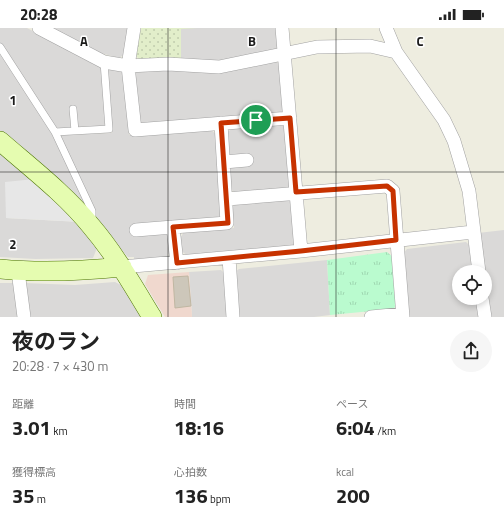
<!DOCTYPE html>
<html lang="ja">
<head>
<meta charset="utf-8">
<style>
	body { margin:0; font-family:"Titillium Web","Noto Sans JP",sans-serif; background:#f6f6f6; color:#222; height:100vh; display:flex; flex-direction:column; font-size:15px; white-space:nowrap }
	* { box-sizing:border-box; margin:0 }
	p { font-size:13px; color:#767676 }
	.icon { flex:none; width:22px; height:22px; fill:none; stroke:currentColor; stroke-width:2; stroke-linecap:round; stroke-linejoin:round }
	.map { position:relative; height:289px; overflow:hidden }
	.drawer { display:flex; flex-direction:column; background:#fff; flex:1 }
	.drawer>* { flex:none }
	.fabs { position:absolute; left:452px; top:237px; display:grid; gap:8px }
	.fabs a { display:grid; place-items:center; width:40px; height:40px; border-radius:50%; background:#fff; box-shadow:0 2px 6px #0003; font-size:20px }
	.pin { position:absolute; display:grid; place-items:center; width:34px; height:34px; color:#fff; margin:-17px; border:2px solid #fff; border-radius:50%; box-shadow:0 1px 4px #0007 }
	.round { display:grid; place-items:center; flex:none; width:42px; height:42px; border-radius:21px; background:#f6f6f6 }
	.head { display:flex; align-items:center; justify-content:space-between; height:68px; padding:0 12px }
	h1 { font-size:22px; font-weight:700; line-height:30px }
	.figures { display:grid; grid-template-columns:repeat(3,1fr); gap:6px; height:68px; padding:4px 12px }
	.figures div { display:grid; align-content:center }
	.figures b { font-size:20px; font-weight:700 }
	.figures small { font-size:11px; font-weight:400 }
	.figures p { font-size:11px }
	.status { display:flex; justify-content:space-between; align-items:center; height:28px; padding:0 20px; background:#fff; direction:ltr }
	.status svg { height:11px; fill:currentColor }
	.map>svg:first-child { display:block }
</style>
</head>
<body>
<div class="status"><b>20:28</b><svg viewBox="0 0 49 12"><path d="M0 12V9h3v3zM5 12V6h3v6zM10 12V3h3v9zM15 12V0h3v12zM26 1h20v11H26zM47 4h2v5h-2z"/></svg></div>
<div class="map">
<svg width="504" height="289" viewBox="0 0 504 289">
	<defs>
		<pattern id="farmland-dots" width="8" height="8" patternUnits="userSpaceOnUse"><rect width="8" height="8" fill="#e2eeca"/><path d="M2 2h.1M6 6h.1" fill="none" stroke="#c1ccad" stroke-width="1.8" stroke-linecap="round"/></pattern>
		<pattern id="park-tufts" width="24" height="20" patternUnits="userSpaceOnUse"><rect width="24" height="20" fill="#bafbcf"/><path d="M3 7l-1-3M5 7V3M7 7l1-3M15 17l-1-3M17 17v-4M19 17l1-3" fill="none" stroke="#9fd7b1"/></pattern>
	</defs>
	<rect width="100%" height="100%" fill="#eeede0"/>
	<path fill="#dad9d8" d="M0,0H27L102,40L106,98L77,99L76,80L72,101L56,102L0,16Z
		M49,0H129L125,26L119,30L90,22Z
		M181,0H278L279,17L275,23L209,35L181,33Z
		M0,24L54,108L90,184L0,104Z
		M275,32L280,37L285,80L280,86L143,96L138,92L134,46L138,41Z
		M107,40L118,41L124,46L129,107L210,101L217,107L223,185L218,192L131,199L132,207L169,204L170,224L166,230L134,232V229H128L121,221L118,223L98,197L93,179L60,107L112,105Z
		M283,95L286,100L291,157L286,162L237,167L231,161L226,106L233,99Z
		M0,121L35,151L6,190L81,194L97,220L93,230L35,231L0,229Z
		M286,170L293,175L295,215L294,219L187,227L181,223L180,210L184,204L234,200L232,179L237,174Z
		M504,202V289H488L485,264V244L478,205Z
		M466,214L470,218L474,244H459V270H477L480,289H408L403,226L407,221Z
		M327,232L330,287L314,289H238L235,244L239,241Z
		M221,242L225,246L228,289H192L189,244Z
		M115,254L121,257L124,256L145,289H29L24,255L75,257Z
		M0,255H13L19,289H0Z"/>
	<path fill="#f0d8ce" d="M189,244L192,289H165L145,256L148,247Z"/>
	<path fill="url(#farmland-dots)" d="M140,0H197L181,1V33L140,32L135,27Z"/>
	<path fill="url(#park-tufts)" d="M387,224L393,229L397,277L393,281L330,287L327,232Z"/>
	<path fill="#e7e7e7" d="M35,151L81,194L6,190L5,154Z"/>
	<path fill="#cdc7ba" stroke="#c0b7a2" d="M188,248L191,278L175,280L173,249Z"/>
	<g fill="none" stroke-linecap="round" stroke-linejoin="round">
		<defs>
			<path id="lane" d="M0,19L55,104L92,183V193
				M73,81L75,103
				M55,104L109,101L104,34"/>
			<path id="street" d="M39,0L104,34L128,38L168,36L219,39L317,19L370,18L396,24
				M134,0L128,38L135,102L290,90
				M282,0L301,223
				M386,0L396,24L444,92L454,113L469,163L479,244
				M224,134L247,132
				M227,171L387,158L393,163L403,289
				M136,202L173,199
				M229,230L233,289
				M177,235L173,199L227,195L221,95
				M122,239L301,223L473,204
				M18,243L24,289
				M482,270L485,289
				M371,289L402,286"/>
			<path id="secondary" d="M0,113C31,140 65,166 91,198C115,226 133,258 152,289
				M0,241C41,245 82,243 122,239"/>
		</defs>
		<use href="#lane" stroke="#a2a2a2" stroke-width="8"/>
		<use href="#street" stroke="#a2a2a2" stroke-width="14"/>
		<use href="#secondary" stroke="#4b7400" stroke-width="20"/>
		<use href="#lane" stroke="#fff" stroke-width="7"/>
		<use href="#street" stroke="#fff" stroke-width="13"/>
		<use href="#secondary" stroke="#e5fcb0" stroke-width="19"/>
	</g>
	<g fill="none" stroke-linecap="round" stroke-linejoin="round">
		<defs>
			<path id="route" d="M290,90L296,164L387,158L393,163L396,212L301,223L177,235L173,199L228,195L221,95Z"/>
		</defs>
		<use href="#route" stroke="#fff" stroke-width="8"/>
		<use href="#route" stroke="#c73200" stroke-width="5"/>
	</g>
	<path fill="none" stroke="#1b1b1b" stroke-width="1" stroke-opacity="0.55" d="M168,0V289M336,0V289M0,144H504"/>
	<g font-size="13" text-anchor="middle" font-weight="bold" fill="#1b1b1b" stroke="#fff" stroke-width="3" stroke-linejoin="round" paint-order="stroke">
		<text x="84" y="18">A</text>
		<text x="252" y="18">B</text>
		<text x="420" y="18">C</text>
		<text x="13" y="77">1</text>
		<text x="13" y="221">2</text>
	</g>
</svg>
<div class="fabs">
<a><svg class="icon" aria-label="locate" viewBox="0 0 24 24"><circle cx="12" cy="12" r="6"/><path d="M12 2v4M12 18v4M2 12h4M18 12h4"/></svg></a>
</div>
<div class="pin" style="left:256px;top:92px;background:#1e9e55"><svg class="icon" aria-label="arrive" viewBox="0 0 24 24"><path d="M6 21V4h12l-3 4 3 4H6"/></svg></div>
</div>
<section class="drawer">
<div class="head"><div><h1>夜のラン</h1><p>20:28 · 7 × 430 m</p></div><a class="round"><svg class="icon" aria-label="share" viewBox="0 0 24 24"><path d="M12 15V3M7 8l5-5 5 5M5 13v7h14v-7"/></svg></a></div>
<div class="figures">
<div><p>距離</p><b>3.01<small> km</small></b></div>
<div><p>時間</p><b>18:16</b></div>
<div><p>ペース</p><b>6:04<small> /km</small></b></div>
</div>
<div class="figures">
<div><p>獲得標高</p><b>35<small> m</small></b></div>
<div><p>心拍数</p><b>136<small> bpm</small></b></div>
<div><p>kcal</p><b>200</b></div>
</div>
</section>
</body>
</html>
